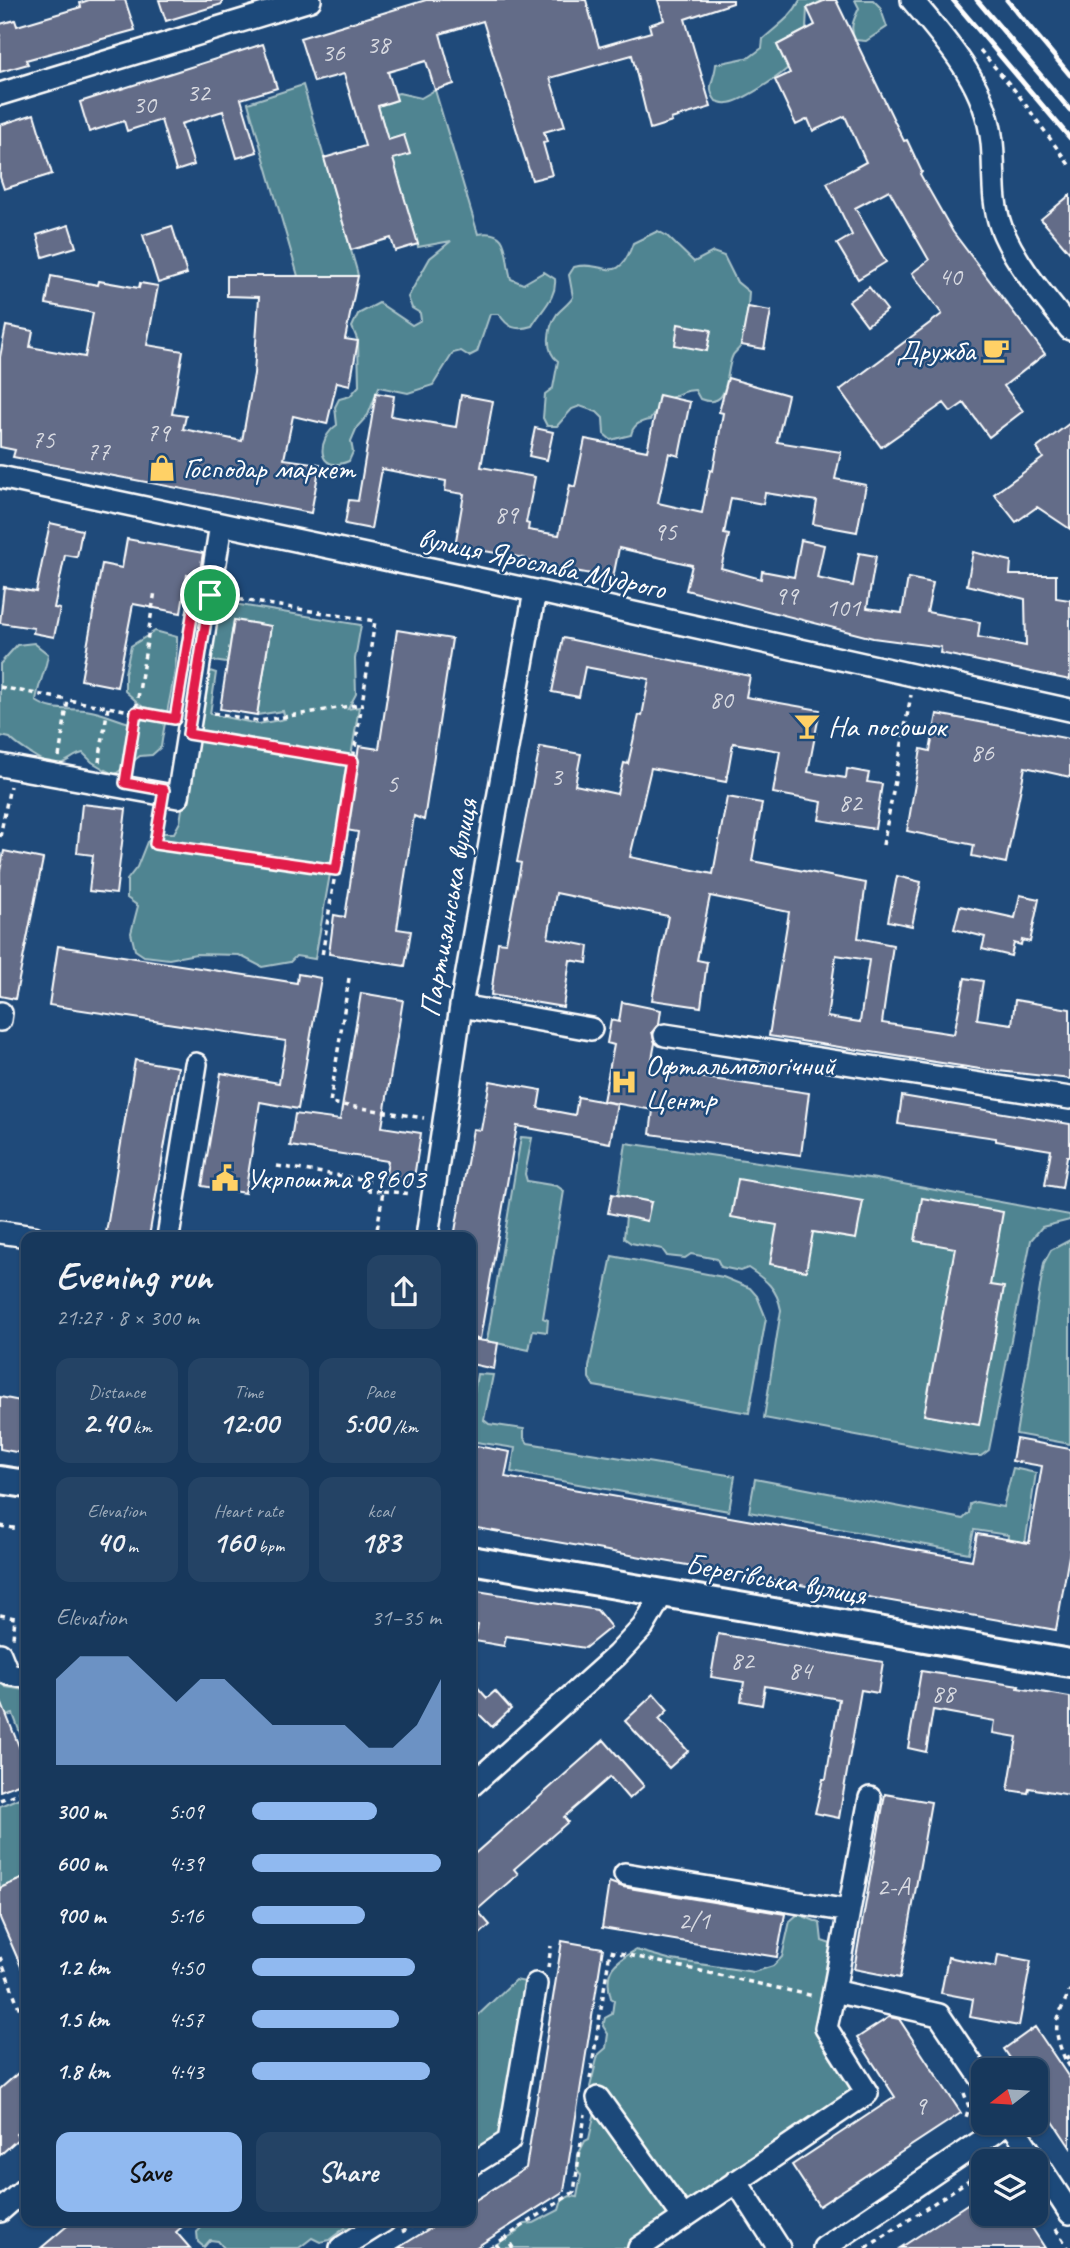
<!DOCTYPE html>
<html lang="en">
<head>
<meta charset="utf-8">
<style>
	body { margin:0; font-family:Caveat,sans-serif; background:#244365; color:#f1f3f6; height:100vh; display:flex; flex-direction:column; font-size:26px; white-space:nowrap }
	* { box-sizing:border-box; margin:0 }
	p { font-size:23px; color:#9eacbb }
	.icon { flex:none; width:38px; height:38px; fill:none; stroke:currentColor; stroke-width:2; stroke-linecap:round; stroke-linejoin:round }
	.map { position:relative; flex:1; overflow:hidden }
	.panel { position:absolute; left:21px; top:1232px; width:455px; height:994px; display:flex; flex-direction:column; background:#17385c; border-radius:14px; box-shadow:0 2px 5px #0004,0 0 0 2px #365272 }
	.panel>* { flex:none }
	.needle { width:46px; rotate:253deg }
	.controls { position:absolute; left:971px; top:2058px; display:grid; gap:14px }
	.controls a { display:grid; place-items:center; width:77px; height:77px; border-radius:14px; background:#17385c; box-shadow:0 2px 5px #0004,0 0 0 2px #365272; font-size:35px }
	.pin { position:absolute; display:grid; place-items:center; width:60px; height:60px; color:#fff; margin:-30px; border:4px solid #fff; border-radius:50%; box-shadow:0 2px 7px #0007 }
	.round { display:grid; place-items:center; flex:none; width:74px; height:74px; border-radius:14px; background:#244365 }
	.overview { display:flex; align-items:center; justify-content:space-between; height:119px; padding:0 35px }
	h1 { font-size:38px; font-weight:600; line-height:52px }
	.figures { display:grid; grid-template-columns:repeat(3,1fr); gap:10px; height:119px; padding:7px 35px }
	.figures div { display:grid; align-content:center; border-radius:14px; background:#244365; text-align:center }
	.figures b { font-size:30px; font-weight:600 }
	.figures small { font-size:19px; font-weight:400 }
	.figures p { font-size:19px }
	.chart { height:196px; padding:14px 35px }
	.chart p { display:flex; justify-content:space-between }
	.chart svg { width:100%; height:126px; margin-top:7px; fill:#90b9f0; opacity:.7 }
	.primary-button { display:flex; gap:14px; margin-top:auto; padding:14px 35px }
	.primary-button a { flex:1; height:80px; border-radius:14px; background:#90b9f0; color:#111; font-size:28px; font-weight:600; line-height:80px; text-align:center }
	.primary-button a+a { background:#244365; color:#f1f3f6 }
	ul { padding:0 35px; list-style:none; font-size:23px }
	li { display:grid; grid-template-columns:112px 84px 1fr; align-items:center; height:52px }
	li i { height:18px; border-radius:9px; background:#90b9f0 }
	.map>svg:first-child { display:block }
</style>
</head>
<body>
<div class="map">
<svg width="1070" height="2248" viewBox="0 0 1070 2248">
	<rect width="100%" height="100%" fill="#1f4a7a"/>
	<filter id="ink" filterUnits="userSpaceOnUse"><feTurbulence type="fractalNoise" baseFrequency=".0143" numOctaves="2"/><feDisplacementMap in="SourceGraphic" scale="14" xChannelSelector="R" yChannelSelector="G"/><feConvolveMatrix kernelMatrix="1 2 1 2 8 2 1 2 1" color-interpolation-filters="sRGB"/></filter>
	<g filter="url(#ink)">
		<path fill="#508491" stroke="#a8c2c8" stroke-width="2" d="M800,0H826L807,8L806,30L777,45L788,68C778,77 741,103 727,103C723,104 720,102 716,101C705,87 715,80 716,64L750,57L762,48L763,39C777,26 792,17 800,0Z
			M855,0H873L880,7L887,27L866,41L855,40C849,26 854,20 859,8Z
			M303,85L357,271L358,276H298L248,103Z
			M435,90L478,234C511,228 504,255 511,279L523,284L544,272L555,279C557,298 541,310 532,326C516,331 508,328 499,314H490L477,352L469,356L461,351L453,353L433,385L408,393L379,387L368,415L357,427L351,441L353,452L349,461C316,475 316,439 337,425L335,407L339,399L350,396L359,386L358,341L352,327L358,314L379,303L412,325L421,320L420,313L412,308L408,297L430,258L451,241L418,247L378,106L397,100L395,94L399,93L421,98Z
			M658,231L667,236L694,262L713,252L724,256L737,282L749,292C748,307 747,333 740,347C738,350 735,352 733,355C724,372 732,411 700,399L695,390C676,391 659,404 650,420C640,421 633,425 631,435L611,440L604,434L603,418L597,412L580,406L572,409L557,426H547L543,418L545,394L553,388L558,361C544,351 548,327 557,314C562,308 569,304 573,297L569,275L574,267C605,259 617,289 633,243Z
			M216,601L361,625L355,659L356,694L348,709L359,707L351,757L337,755L332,760L347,763L331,865H327L325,873L330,874L315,959L296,956L290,962L262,967L239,955L196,954L169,959L144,956L135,950L131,933L138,906L127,898V880L137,867L147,842L162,833H174L180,822L193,740L245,747L253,743L195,733L204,669L216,673L210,714L258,724L285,719L283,711L257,715L271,626L234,620L227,663L206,660Z
			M155,631L177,637C178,673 166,710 161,747L152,755L140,756L114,775L92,762L83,753C72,755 65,766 53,764C44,764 15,744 10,738L0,736V664L17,645L34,643L48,654C46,671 38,684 36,701C54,713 70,707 91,711C108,714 123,723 139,725L145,709L125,691V673L131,646Z
			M521,1137L532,1138L525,1174L527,1181L557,1186L564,1191L543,1318L548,1320L547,1332L533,1330L529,1350L487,1341Z
			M626,1143L876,1179L1070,1215V1220L1042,1227L1031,1240L989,1450L981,1456H970L764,1418L781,1310C777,1288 766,1280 748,1268L740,1271L721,1267L717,1259L691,1254L685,1258L667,1256L662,1249L631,1243L624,1238L626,1216L651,1202L618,1195Z
			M1070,1240V1444L1016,1434L1044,1263L1051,1250Z
			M612,1256L723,1277L750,1288L757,1296L766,1318L749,1413L594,1386L589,1378V1367Z
			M477,1374L493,1375L484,1420L489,1424L524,1429V1438L528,1443L735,1476L729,1511L511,1472L515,1448L476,1442L471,1463V1412Z
			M1013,1468L1036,1473L1022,1564L1005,1561L1008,1535L974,1530L969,1553L749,1512L755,1479L963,1519L969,1513L970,1504L976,1502L1003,1507Z
			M0,1672L6,1687L26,1690V1749L13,1714L0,1718Z
			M26,1795V1877L0,1888V1806Z
			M798,1914L820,1923L822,1941L842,1948L826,2028L867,2093L639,2248H490L517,2232L525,2224L534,2223L559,2210L562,2200L570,2196L577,2197L581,2175L577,2169L578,2155L585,2141L589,2139L598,2098L590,2087L598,2055L606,2048L608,2034L603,2026L605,2018L612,2014L614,2000L611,1998C603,1970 614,1962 636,1950L672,1960L754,1972L773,1966L782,1957L790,1921Z
			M515,1980L536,1984L509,2141L471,2165V2022Z
			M208,2221H384L354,2239L345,2228L329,2240L320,2242L312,2238L299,2248H224L218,2241L210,2240L204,2247L198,2242L197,2232Z"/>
		<path fill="#646c88" stroke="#fff" stroke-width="2" fill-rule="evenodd" d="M89,0H125L135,30L26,60L28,64L0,72V24L15,20L17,26L81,7L80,3Z
			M159,0H222V4L166,21Z
			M426,0H586L599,47L651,32L649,25L664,20L658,0H733V3L685,19L711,107L671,119L672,122L650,129L632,55L550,78L565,126L544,132L547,142L543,143L552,175L532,180L483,21L440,34L454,84L435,90L426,61L388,72L397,100L378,106L388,140L404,135L410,154L393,159L418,244L395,251L391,238L351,250L324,158L365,146L344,74L314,82L300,38Z
			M826,0H836L904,141L907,140L922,172L920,174L953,232L1045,354L1004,386L1023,411L989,437L964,403L951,412L944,403L881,447L840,390L942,314L912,273L929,260L889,190L855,208L886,262L858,279L837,244L852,235L827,183L866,162L845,116L813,131L808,119L796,125L775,80L790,73L777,45L815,25L807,8Z
			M263,44L277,88L241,99L257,152L237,158L223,111L181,124L194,165L176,171L161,120L127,131L124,121L89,132L80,102Z
			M34,114L52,174L4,189L0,177V125Z
			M1070,195V253L1041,219Z
			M69,225L76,247L43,257L37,235Z
			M172,226L187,274L158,283L143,235Z
			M51,276L98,285L99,281L139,288L140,283L158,286L147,345L183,351L172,414L186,416L183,429L242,441L254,374L259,297L227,296V276H358L345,339L358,341L350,385L337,382L327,424L293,416L284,459L320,464L311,513L13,457L15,450L0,447V357L6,326L33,331L30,347L85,357L93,313L46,304Z
			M869,287L887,310L867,325L849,301Z
			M748,307L771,311L764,349L741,345Z
			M678,324L711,330L707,351L675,345Z
			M728,378L788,395L777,442L841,452L835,479L866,485L857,532L813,524L817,501L765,493L763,504L731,498L724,534L729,535L721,568L761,579L762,571L794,577L801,540L824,545L817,578L853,586L859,553L876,556L867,608L902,613L908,578L933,583L927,612L980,622L978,637L1026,646L1025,599L967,585L973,552L1011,561L1010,575H1056V598L1070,600V680L940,653L941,647L873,638L686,590L692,565L619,548L613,578L553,567L525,560V558L455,546L464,494L445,491L446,481L382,469L371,529L345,524L349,500L358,501L376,393L394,396L391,416L456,427L461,395L493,401L481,467L535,477L526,523L529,524L528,530L559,535L570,485L575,487L585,439L647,451L659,395L690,402L679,456L669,453L658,503L702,513L710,470L713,471L723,413L719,412Z
			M1070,423V529L1037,507L1016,522L994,494L1043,458L1037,448Z
			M535,428L553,432L547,460L529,456Z
			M50,523L82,530L77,557L65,555L54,608L60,609L54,637L33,633L34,628L0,623L4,587L36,592Z
			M127,539L203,553L199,577L187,575L181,613L133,604L117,687L81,680L102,564L122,568Z
			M234,620L271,626L257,715L220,709Z
			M397,630L452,639L424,820L414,816L397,929L411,931L405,966L329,954L334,915L345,917L358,832L346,830L359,746L379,749Z
			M563,638L750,676L746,697L820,710L808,772L846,778L847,769L869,773L867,782L882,784L875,829L819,820L822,802L773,793L780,751L733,743L726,782L651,768L630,857L713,874L727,797L762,803L752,861L866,883L858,938L893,945L882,1023L954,1034L965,978L983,981L977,1019L1012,1024L1015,1000L1070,1009V1079L980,1069L769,1036L789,912L710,896L697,960L707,962L701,1007L652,1000L668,916L556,893L548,938L589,946L587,963L570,960L563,1007L491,995L498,942L506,943L521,863L517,862L540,747L581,754L575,785L617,794L624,763L628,764L639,715L642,716L649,679L585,667L579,697L552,692ZM836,955L869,960L860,1022L827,1017Z
			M937,714L1070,739V777L1025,767L1006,863L972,856L974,845L907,831L921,749L930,751Z
			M82,804L126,809L116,894L89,891L93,855L77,853Z
			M4,851L43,859L15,999L0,996V871Z
			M897,876L921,882L912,926L888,921Z
			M1020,895L1039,899L1030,942L1022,940L1021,945L1014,943L1011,956L982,949L985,937L954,929L960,906L1015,918Z
			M58,946L297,983L298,974L321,978L298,1109L260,1102L245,1193L202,1186L221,1073L279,1083L286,1041L49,1005Z
			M361,993L403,1000L382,1127L421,1133L413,1184L385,1180L388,1161L290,1146L295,1114L340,1120Z
			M622,1002L661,1010L659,1024L652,1032L655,1043L650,1070L809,1093L801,1155L650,1134L653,1110L603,1101L614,1045L607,1043L611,1020L619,1022Z
			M135,1060L178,1067L149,1237L106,1233Z
			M490,1081L541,1090L538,1108L575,1115L578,1097L617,1104L610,1143L517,1126L480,1339L471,1338V1237H454L473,1129L481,1130Z
			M902,1096L1070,1124V1156H1067L1062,1188L1045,1185L1051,1150L996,1141V1138L898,1124Z
			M738,1179L863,1201L856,1239L813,1232L806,1271L770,1264L777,1225L731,1217Z
			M612,1194L651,1202L647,1221L608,1213Z
			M922,1198L1003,1212L990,1285L1004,1287L979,1425L924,1415L955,1248L915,1241Z
			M471,1339L498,1343L494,1369L471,1364Z
			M0,1397L26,1402V1454L0,1449Z
			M1016,1439L1070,1449V1550L1056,1630L471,1527V1445L510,1452L505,1477L972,1560L977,1534L1029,1543L1042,1466L1012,1461Z
			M471,1590L597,1610L611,1627L585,1648L506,1636L504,1646L475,1641L478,1625L471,1624Z
			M718,1634L883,1662L878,1693L861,1690L839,1818L815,1813L823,1779H826L839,1699L765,1686L762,1705L741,1701L744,1682L711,1677Z
			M921,1671L1019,1686L1018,1688L1070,1697V1795L1029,1788L1028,1793L1008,1790L1017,1737L993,1733L995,1721L933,1710L926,1752L908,1748Z
			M471,1680L487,1698L495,1691L511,1709L492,1727L471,1706Z
			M654,1694L668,1710L659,1719L688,1751L669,1768L625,1721Z
			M0,1699L26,1764V1781L0,1791Z
			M604,1740L644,1786L629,1799L610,1777L564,1817L568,1822L514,1869L518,1874L477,1910L490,1925L471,1942V1857Z
			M885,1794L931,1802L900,1978L854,1969Z
			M26,1877V1978L0,1918V1888Z
			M609,1882L623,1887L785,1914L777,1957L602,1928Z
			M562,1941L603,1948L564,2191L475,2248H398L442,2221H471V2203L526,2168Z
			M998,1955L1031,1961L1019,2026L970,2017L973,1999L941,1993L948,1957L996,1967Z
			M889,2017L899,2019L961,2113L819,2206L792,2165L895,2097L857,2038Z
			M1035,2027L1070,2079V2147L1036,2096V2070H1018L1004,2049Z
			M26,2066V2124L16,2134L19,2138L0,2155V2089Z
			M984,2193V2214H1023L1045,2248H900Z
			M73,2221H189L176,2232L190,2248H41Z"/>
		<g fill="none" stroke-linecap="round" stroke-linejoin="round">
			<defs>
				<path id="minor" d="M912,0C948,43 986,84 992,142C995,170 991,200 1001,227C1016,265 1045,297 1070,329
					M0,94L310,0
					M0,477L535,591L1070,710
					M0,765L178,797L221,524
					M461,1006L591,1029
					M0,1020L1,1013
					M665,1035L1070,1098
					M0,1232L34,1237
					M168,1237L196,1064
					M427,1237L461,1006L535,591
					M0,1654L8,1674L26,1677
					M471,1786L617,1655L643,1627L663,1593
					M870,1798L834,1991L939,2015L984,2082
					M625,1874L849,1911
					M598,2098L684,2218
					M1011,2123L1070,2213
					M471,2165L509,2141L536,1984
					M736,2181L779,2248
					M0,2211L26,2188
					M341,2248L384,2221
					M639,2248L867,2093L826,2028L834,1991
					M824,2248L1008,2123"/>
				<path id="major" d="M0,1480L26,1484
					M471,1560L1070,1663"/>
			</defs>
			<use href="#minor" stroke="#fff" stroke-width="26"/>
			<use href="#major" stroke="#fff" stroke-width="32"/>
			<path stroke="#fff" stroke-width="3.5" stroke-dasharray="5 5" stroke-linecap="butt" d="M980,50L1017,93L1070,166
				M229,598L375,621L322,956
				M0,687L68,700
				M213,713L259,721L362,704
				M207,737L353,761
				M59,757L68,700L170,718
				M99,762L108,707
				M127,767L155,591
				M160,815L155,844L336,870
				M0,837L10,786
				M883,845L911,695
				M349,978L330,1103L424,1118
				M277,1166L368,1180V1190L383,1191L376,1237
				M383,1191L412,1194
				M0,1526L26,1530
				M0,1615L15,1618L13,1638
				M0,1800L26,1790
				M0,1957L26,2026
				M548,1968L551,1946
				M1070,2056L1065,2059L1070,2067
				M1065,2059C1051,2026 1056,2021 1070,1990
				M590,2079L610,1951L814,1996
				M964,2093L969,2107L965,2121
				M1056,2229L1068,2248
				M402,2232L421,2221
				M489,2248L496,2244
				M499,2248L496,2244L506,2237
				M513,2248L506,2237L574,2192L585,2114
				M866,2248L984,2170"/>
			<use href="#minor" stroke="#1f4a7a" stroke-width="21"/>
			<use href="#major" stroke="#1f4a7a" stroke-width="26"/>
			<path stroke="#fff" stroke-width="5" d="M953,0L1070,138
				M977,0L1070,110
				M1007,0L1070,75"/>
		</g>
	</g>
	<g fill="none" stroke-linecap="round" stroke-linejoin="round" filter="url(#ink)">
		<defs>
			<path id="route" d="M196,592L210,595L188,734L353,761L336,870L155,844L164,790L125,783L136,712L175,719Z"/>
		</defs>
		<use href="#route" stroke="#fff" stroke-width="14"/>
		<use href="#route" stroke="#e11d48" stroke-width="9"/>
	</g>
	<defs>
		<symbol id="cafe-bare" viewBox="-9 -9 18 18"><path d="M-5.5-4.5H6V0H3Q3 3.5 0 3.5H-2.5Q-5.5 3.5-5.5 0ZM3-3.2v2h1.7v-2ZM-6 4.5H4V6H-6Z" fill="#ffd166" stroke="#1f4a7a" stroke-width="2.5" paint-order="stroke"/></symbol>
		<symbol id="shop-bare" viewBox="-9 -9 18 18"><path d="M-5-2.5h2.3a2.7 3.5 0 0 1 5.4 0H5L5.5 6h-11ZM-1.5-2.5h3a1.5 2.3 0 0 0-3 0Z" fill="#ffd166" stroke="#1f4a7a" stroke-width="2.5" paint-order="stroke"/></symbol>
		<symbol id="bar-bare" viewBox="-9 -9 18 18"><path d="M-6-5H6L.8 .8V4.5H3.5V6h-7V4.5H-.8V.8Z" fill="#ffd166" stroke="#1f4a7a" stroke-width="2.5" paint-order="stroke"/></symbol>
		<symbol id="hospital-bare" viewBox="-9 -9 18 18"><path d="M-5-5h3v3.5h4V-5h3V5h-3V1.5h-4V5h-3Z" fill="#ffd166" stroke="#1f4a7a" stroke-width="2.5" paint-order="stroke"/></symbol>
		<symbol id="civic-bare" viewBox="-9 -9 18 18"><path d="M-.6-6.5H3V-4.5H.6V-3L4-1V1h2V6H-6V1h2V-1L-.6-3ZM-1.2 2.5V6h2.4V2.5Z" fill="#ffd166" stroke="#1f4a7a" stroke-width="2.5" paint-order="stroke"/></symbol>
	</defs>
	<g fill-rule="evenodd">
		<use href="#cafe-bare" x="977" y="331" width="38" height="38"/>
		<use href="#shop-bare" x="143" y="449" width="38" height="38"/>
		<use href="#bar-bare" x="788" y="707" width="38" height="38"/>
		<use href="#hospital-bare" x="605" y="1063" width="38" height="38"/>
		<use href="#civic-bare" x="206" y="1159" width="38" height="38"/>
	</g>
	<g text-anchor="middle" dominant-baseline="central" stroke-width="5" stroke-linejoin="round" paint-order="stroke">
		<g font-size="26" fill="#d8dae1">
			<text x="378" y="44">38</text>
			<text x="333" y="52">36</text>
			<text x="198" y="92">32</text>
			<text x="144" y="104">30</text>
			<text x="950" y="276">40</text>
			<text x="158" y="432">79</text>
			<text x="43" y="439">75</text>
			<text x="98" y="451">77</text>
			<text x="506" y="514">89</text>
			<text x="665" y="531">95</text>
			<text x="786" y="595">99</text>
			<text x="843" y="607">101</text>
			<text x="721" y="699">80</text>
			<text x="982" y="752">86</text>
			<text x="556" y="776">3</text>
			<text x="392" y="783">5</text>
			<text x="850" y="802">82</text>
			<text x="742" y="1660">82</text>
			<text x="800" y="1670">84</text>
			<text x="943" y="1693">88</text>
			<text x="893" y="1886">2-А</text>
			<text x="694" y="1920">2/1</text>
			<text x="920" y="2105">9</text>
		</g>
		<g font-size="30" fill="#fff" stroke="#1f4a7a" text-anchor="start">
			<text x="975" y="350" text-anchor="end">Дружба</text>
			<text x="183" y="468">Господар маркет</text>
			<text x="828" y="726">На посошок</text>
			<text x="645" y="1065">Офтальмологічний<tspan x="645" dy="34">Центр</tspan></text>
			<text x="246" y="1178">Укрпошта 89603</text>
		</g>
		<g font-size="30" fill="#fff" stroke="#1f4a7a">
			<text transform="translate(542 563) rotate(12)">вулиця Ярослава Мудрого</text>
			<text transform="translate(448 908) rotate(-80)">Партизанська вулиця</text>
			<text transform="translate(776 1579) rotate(10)">Берегівська вулиця</text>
		</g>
	</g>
</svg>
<div class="controls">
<a><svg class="needle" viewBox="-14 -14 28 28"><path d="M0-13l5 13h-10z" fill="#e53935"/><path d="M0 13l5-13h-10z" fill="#9eacbb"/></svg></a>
<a><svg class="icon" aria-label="layers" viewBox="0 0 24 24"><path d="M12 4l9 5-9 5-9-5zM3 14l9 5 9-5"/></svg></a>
</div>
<div class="pin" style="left:210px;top:595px;background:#1e9e55"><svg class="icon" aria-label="arrive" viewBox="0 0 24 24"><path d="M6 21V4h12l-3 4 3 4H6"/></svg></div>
<section class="panel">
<div class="overview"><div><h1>Evening run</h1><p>21:27 · 8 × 300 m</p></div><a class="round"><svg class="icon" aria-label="share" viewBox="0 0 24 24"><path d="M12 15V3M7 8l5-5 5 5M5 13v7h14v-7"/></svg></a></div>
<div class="figures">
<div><p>Distance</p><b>2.40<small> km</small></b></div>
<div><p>Time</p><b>12:00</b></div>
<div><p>Pace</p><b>5:00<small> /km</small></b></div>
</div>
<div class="figures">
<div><p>Elevation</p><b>40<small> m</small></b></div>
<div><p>Heart rate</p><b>160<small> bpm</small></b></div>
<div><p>kcal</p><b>183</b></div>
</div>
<div class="chart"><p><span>Elevation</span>31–35 m</p>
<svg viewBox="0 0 160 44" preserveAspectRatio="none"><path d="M0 44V14L10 6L20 6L30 6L40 14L50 22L60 14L70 14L80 22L90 30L100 30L110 30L120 30L130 38L140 38L150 30L160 14V44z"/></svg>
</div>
<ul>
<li><b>300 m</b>5:09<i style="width:66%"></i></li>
<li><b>600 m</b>4:39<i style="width:100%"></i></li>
<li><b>900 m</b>5:16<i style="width:60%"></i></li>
<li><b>1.2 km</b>4:50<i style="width:86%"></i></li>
<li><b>1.5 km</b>4:57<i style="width:78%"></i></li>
<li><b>1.8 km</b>4:43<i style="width:94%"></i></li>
</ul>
<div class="primary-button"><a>Save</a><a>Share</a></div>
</section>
</div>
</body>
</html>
